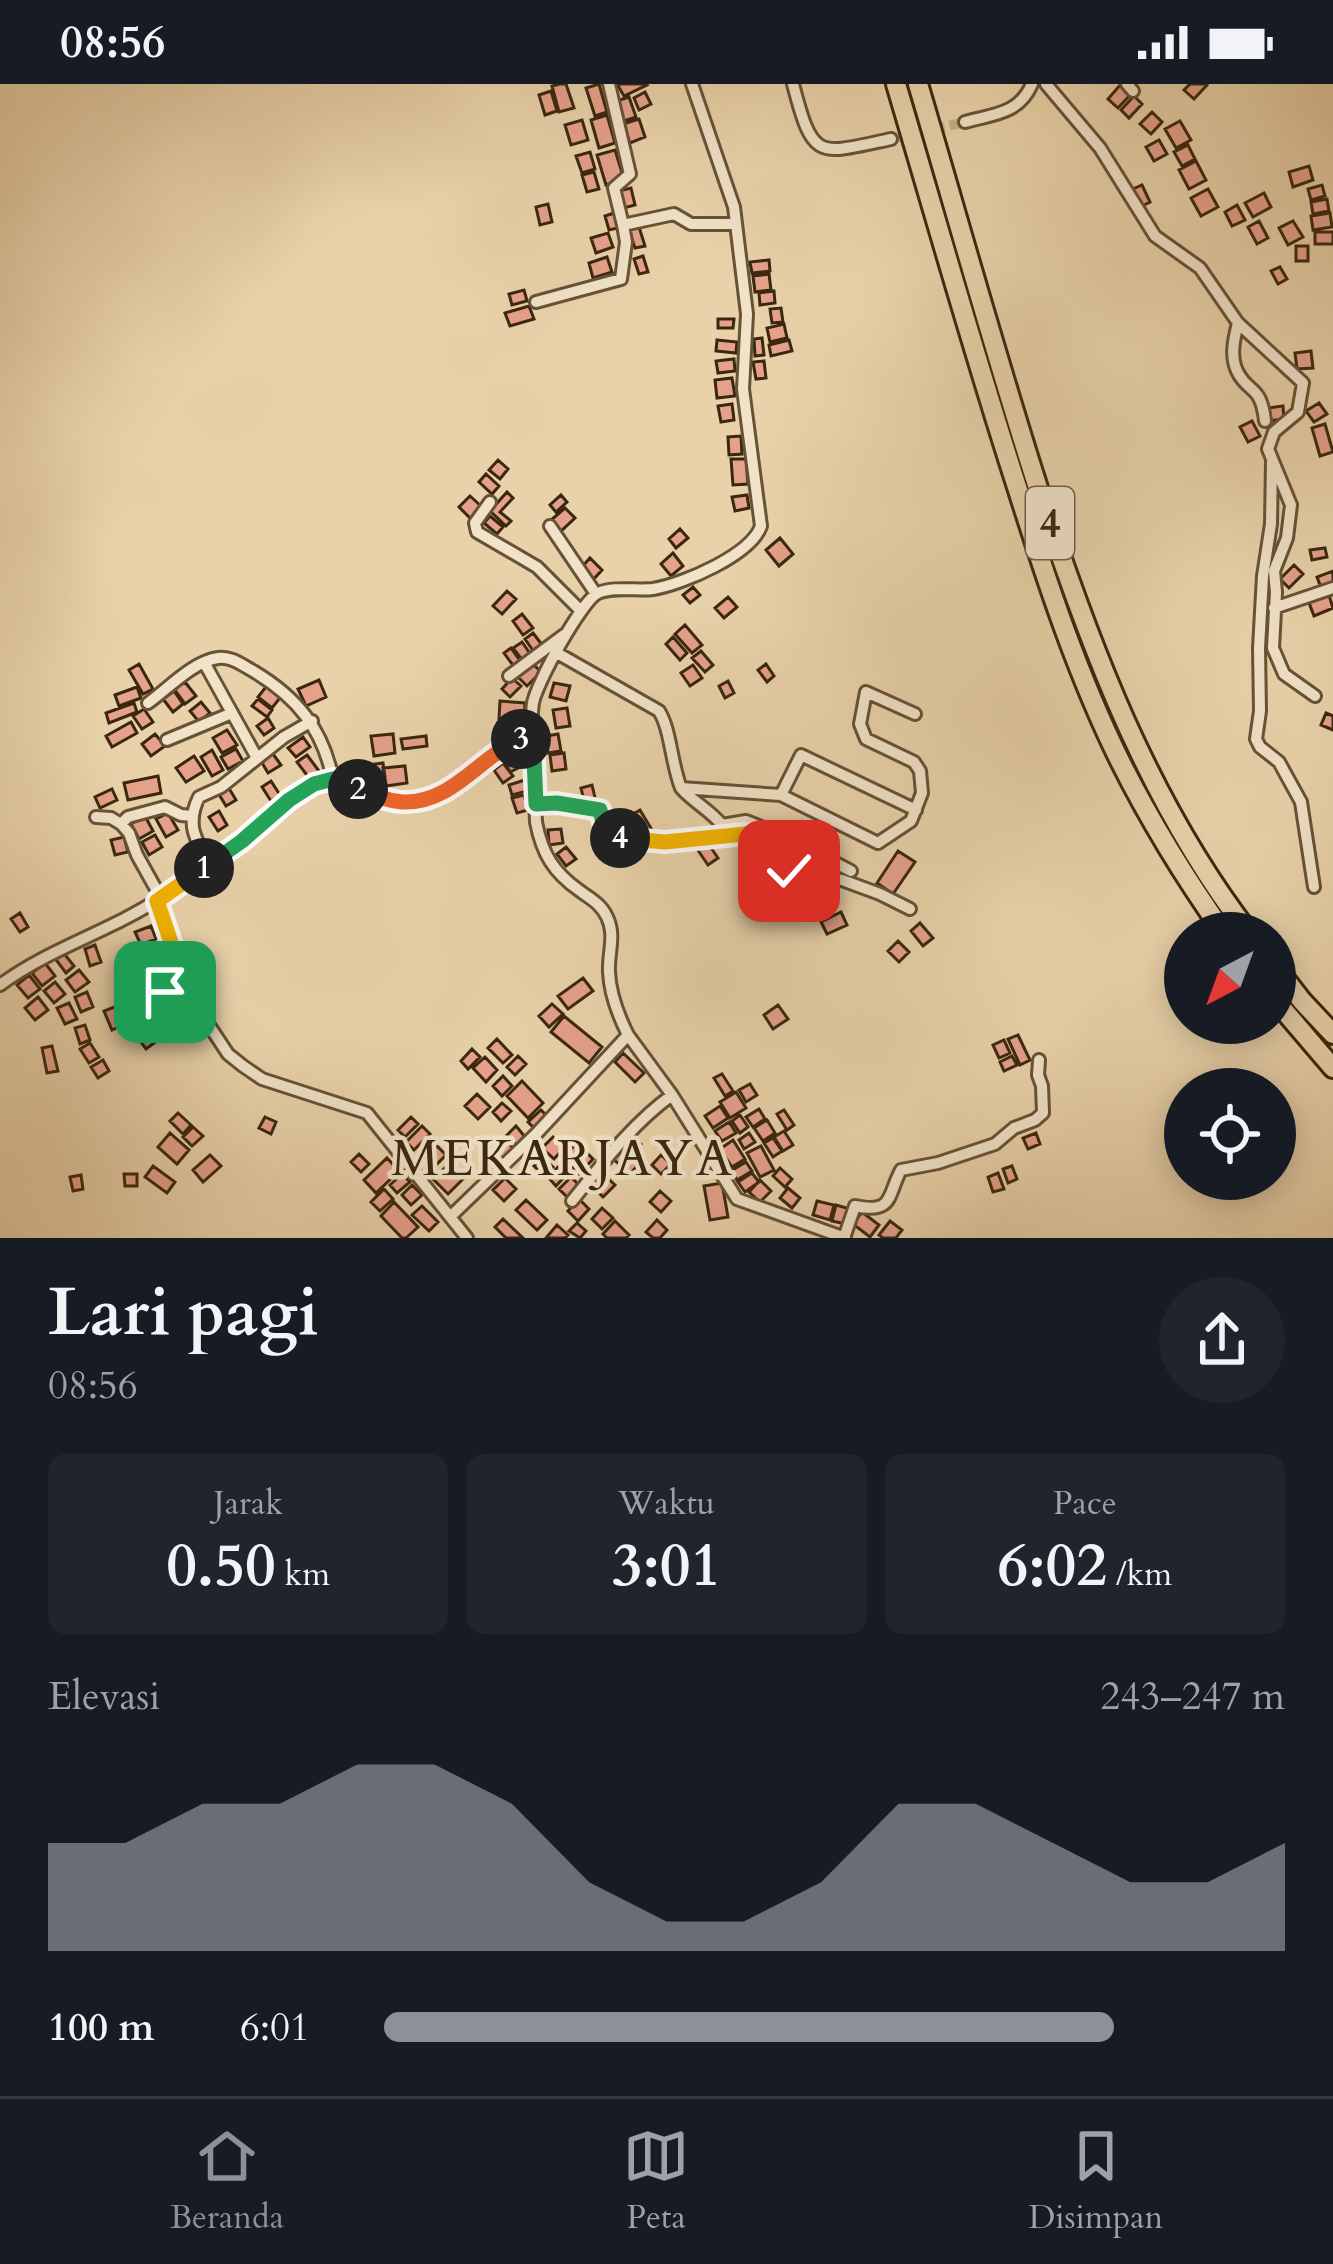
<!DOCTYPE html>
<html lang="id">
<head>
<meta charset="utf-8">
<style>
	body { margin:0; font-family:Cardo,serif; background:#20242c; color:#f1f3f6; height:100vh; display:flex; flex-direction:column; font-size:45px; white-space:nowrap }
	* { box-sizing:border-box; margin:0 }
	p { font-size:39px; color:#9ea1a6 }
	.icon { flex:none; width:66px; height:66px; fill:none; stroke:currentColor; stroke-width:2; stroke-linecap:round; stroke-linejoin:round }
	.map { position:relative; height:1154px; overflow:hidden }
	.sheet { display:flex; flex-direction:column; background:#171b24; flex:1 }
	.sheet>* { flex:none }
	.needle { width:78px; rotate:221deg }
	.buttons { position:absolute; left:1164px; top:828px; display:grid; gap:24px }
	.buttons a { display:grid; place-items:center; width:132px; height:132px; border-radius:50%; background:#171b24; box-shadow:0 6px 30px #0003; font-size:60px }
	.pin { position:absolute; display:grid; place-items:center; width:102px; height:102px; color:#fff; margin:-51px; border-radius:24px; box-shadow:0 6px 18px #0006 }
	.km { position:absolute; width:60px; height:60px; margin:-30px; border-radius:50%; background:#222; color:#fff; font-size:33px; line-height:60px; text-align:center }
	.round { display:grid; place-items:center; flex:none; width:126px; height:126px; border-radius:63px; background:#20242c }
	.summary { display:flex; align-items:center; justify-content:space-between; height:204px; padding:0 48px }
	h1 { font-size:66px; font-weight:700; line-height:90px }
	.figures { display:grid; grid-template-columns:repeat(3,1fr); gap:18px; height:204px; padding:12px 48px }
	.figures div { display:grid; align-content:center; border-radius:18px; background:#20242c; text-align:center }
	.figures b { font-size:60px; font-weight:700 }
	.figures small { font-size:33px; font-weight:400 }
	.figures p { font-size:33px }
	.chart { height:336px; padding:24px 48px }
	.chart p { display:flex; justify-content:space-between }
	.chart svg { width:100%; height:216px; margin-top:12px; fill:#8c9099; opacity:.7 }
	ul { padding:0 48px; list-style:none; font-size:39px }
	li { display:grid; grid-template-columns:192px 144px 1fr; align-items:center; height:90px }
	li i { height:30px; border-radius:15px; background:#8c9099 }
	.status { display:flex; justify-content:space-between; align-items:center; height:84px; padding:0 60px; background:#171b24; direction:ltr }
	.status svg { height:33px; fill:currentColor }
	.dock { display:flex; justify-content:space-around; align-items:center; height:168px; border-top:3px solid #363941; background:#171b24; font-size:33px; color:#9ea1a6 }
	.dock a { display:grid; justify-items:center; gap:6px }
	.dock .current { color:#8c9099 }
	.map>svg:first-child { display:block }
</style>
</head>
<body>
<div class="status"><b>08:56</b><svg viewBox="0 0 49 12"><path d="M0 12V9h3v3zM5 12V6h3v6zM10 12V3h3v9zM15 12V0h3v12zM26 1h20v11H26zM47 4h2v5h-2z"/></svg></div>
<div class="map">
<svg width="1333" height="1154" viewBox="0 0 1333 1154">
	<rect width="100%" height="100%" fill="#e9d2aa"/>
	<filter id="stains"><feTurbulence type="fractalNoise" baseFrequency=".00167" numOctaves="4"/><feColorMatrix values="0 0 0 0 .2 0 0 0 0 .09 0 0 0 0 .02 0 0 0 .5 -.17"/></filter>
	<radialGradient id="worn" r=".72"><stop offset=".6" stop-color="#630" stop-opacity="0"/><stop offset="1" stop-color="#630" stop-opacity=".3"/></radialGradient>
	<path fill="#e6a18b" stroke="#3a270f" stroke-width="3" d="M560,0H566L574,24L559,28L552,2Z
		M599,0L607,28L595,32L586,4Z
		M617,0H646L647,1L624,12Z
		M1121,0L1131,10L1118,24L1108,15Z
		M1190,0H1206L1207,1L1194,15L1184,6Z
		M551,7L557,27L545,31L539,11Z
		M645,8L651,20L639,26L634,14Z
		M1134,12L1142,20L1129,34L1121,26Z
		M629,13L636,33L621,38L614,18Z
		M1152,28L1162,38L1151,50L1140,40Z
		M607,31L615,59L599,64L591,36Z
		M639,35L645,53L630,59L623,40Z
		M582,36L588,56L571,61L565,41Z
		M1180,37L1191,56L1176,64L1165,45Z
		M1159,56L1167,70L1154,77L1146,63Z
		M1188,61L1195,75L1182,82L1174,68Z
		M615,66L624,95L606,101L597,71Z
		M590,68L595,85L582,89L576,72Z
		M1196,77L1206,96L1189,105L1179,86Z
		M1309,82L1313,96L1293,103L1289,88Z
		M594,88L599,105L587,108L582,91Z
		M1142,101L1150,118L1140,123L1131,106Z
		M1322,101L1325,112L1311,116L1308,105Z
		M631,104L635,121L624,124L619,107Z
		M1208,105L1218,123L1201,132L1191,114Z
		M1264,109L1271,123L1253,133L1245,119Z
		M1327,115L1329,127L1313,130L1311,118Z
		M548,120L552,138L540,141L536,123Z
		M1237,121L1245,136L1232,142L1225,128Z
		M614,129L618,144L609,146L605,132Z
		M1330,129L1332,143L1313,146L1311,132Z
		M1259,137L1268,154L1257,160L1248,143Z
		M1293,137L1303,153L1288,161L1279,144Z
		M639,143L645,162L635,164L629,146Z
		M1315,148H1333V160H1315Z
		M608,149L613,163L596,169L591,154Z
		M1296,162H1308V177H1296Z
		M643,172L648,188L639,190L634,175Z
		M607,173L612,188L593,194L589,179Z
		M769,176L770,187L752,189L750,178Z
		M1280,183L1287,195L1278,200L1271,187Z
		M769,190L771,206L755,208L753,192Z
		M524,206L527,217L512,221L509,210Z
		M774,207L775,219L760,221L759,209Z
		M529,222L534,235L510,242L505,229Z
		M781,224L783,238L772,239L770,225Z
		M718,235H734L733,244H718Z
		M784,240L787,254L770,258L767,244Z
		M762,254L764,271L755,272L754,255Z
		M717,256L737,258L736,269L716,267Z
		M789,256L792,267L771,272L769,261Z
		M1311,267L1313,284L1297,285L1295,269Z
		M734,275L735,287L718,289L716,277Z
		M764,277L766,294L756,295L753,278Z
		M732,294L735,312L717,314L715,296Z
		M1319,319L1327,330L1314,338L1306,327Z
		M732,320L734,336L721,338L718,322Z
		M1283,322L1284,335L1269,337L1268,324Z
		M1252,337L1260,352L1248,358L1240,343Z
		M1325,340L1333,368L1320,372L1312,344Z
		M741,352L742,370L729,371L728,353Z
		M731,375H746L748,400L733,401Z
		M498,376L508,385L500,395L489,386Z
		M486,390L499,402L492,410L479,398Z
		M507,408L513,414L500,428L511,437L506,442L490,427Z
		M561,411L567,418L556,428L550,421Z
		M747,411L749,424L735,427L732,413Z
		M470,412L482,423L471,435L459,423Z
		M565,424L575,434L560,448L550,437Z
		M490,432L503,443L497,450L484,439Z
		M680,445L688,454L676,464L669,455Z
		M780,454L793,470L779,482L766,466Z
		M1325,464L1327,473L1312,476L1310,466Z
		M673,469L683,482L671,492L661,480Z
		M590,474L602,486L592,497L580,485Z
		M1294,481L1303,490L1289,504L1280,495Z
		M1333,487V502L1322,506L1317,493Z
		M693,503L700,511L690,519L683,511Z
		M507,507L516,515L502,530L493,522Z
		M1328,508L1333,524L1314,532L1308,516Z
		M728,513L737,523L724,534L715,524Z
		M522,530L533,544L523,551L513,537Z
		M685,541L702,561L692,569L675,550Z
		M533,549L543,562L534,568L525,555Z
		M673,553L687,569L680,576L666,560Z
		M522,558L531,571L523,577L513,564Z
		M511,564L522,579L515,584L504,569Z
		M701,567L713,581L705,588L692,574Z
		M532,579L541,588L527,602L518,593Z
		M139,580L153,605L143,610L129,586Z
		M766,580L774,592L767,598L758,586Z
		M693,581L702,594L690,602L681,589Z
		M512,594L521,602L510,613L502,605Z
		M319,596L326,613L306,622L298,605Z
		M728,597L734,609L725,614L719,602Z
		M185,598L196,612L185,620L174,605Z
		M269,599L283,610L272,624L258,613Z
		M554,599L570,602L566,617L550,613Z
		M137,603L141,614L119,622L115,611Z
		M174,607L183,620L173,628L163,615Z
		M258,615L272,626L267,633L252,622Z
		M500,617L525,619L524,637L499,635Z
		M201,618L210,629L199,638L190,627Z
		M134,619L137,628L109,639L106,629Z
		M567,624L570,642L556,644L553,626Z
		M144,625L153,638L142,645L133,632Z
		M1326,629L1333,632V646L1321,641Z
		M268,634L274,644L264,651L257,642Z
		M131,638L137,649L112,663L106,652Z
		M506,639H530L531,649L506,650Z
		M227,646L237,661L222,669L213,654Z
		M155,650L165,662L151,672L142,660Z
		M393,650L395,669L374,672L371,652Z
		M558,650L561,667L548,669L546,652Z
		M426,652L427,662L403,665L401,655Z
		M303,653L310,663L296,673L288,664Z
		M236,665L243,677L228,685L221,673Z
		M212,666L223,686L212,692L201,673Z
		M564,669L566,685L552,687L550,671Z
		M273,670L281,681L268,689L261,677Z
		M513,670L520,683L510,688L504,675Z
		M307,671L319,687L309,694L297,678Z
		M194,672L204,687L186,698L176,684Z
		M383,679L385,693L369,695L367,681Z
		M503,679L513,692L503,699L494,686Z
		M405,682L407,699L386,702L383,684Z
		M158,692L161,709L128,716L124,699Z
		M528,695L531,706L512,711L509,701Z
		M271,697L280,711L271,717L262,703Z
		M227,701L236,716L226,722L217,707Z
		M592,701L596,718L585,721L581,704Z
		M112,705L117,716L100,724L95,713Z
		M524,711L528,726L517,729L512,714Z
		M640,726L652,746L640,753L628,733Z
		M219,727L227,741L218,747L209,733Z
		M168,729L178,746L166,753L156,735Z
		M145,732L153,747L139,755L131,740Z
		M561,745L563,759L549,761L548,746Z
		M155,751L162,763L149,771L142,758Z
		M124,753L128,768L115,771L111,756Z
		M707,758L718,774L708,781L697,765Z
		M566,763L576,775L566,782L557,770Z
		M789,767L812,770L811,786L787,784Z
		M898,767L915,778L893,810L877,799Z
		M781,792L818,797L816,811L780,806Z
		M841,828L847,841L827,850L821,838Z
		M20,829L28,843L20,848L11,835Z
		M920,839L933,854L923,862L911,847Z
		M151,842L156,855L141,861L135,848Z
		M898,857L909,868L899,878L888,867Z
		M95,861L101,878L90,882L85,865Z
		M151,863L157,878L149,881L142,866Z
		M62,867L74,882L66,889L54,873Z
		M45,879L55,892L42,902L32,889Z
		M167,884L174,900L159,906L152,890Z
		M79,886L89,898L75,908L66,896Z
		M29,891L40,905L28,914L17,901Z
		M583,894L593,907L568,925L558,912Z
		M55,898L65,910L54,919L44,907Z
		M87,908L93,923L81,928L75,913Z
		M139,912L143,926L133,929L129,914Z
		M38,913L48,926L35,936L25,924Z
		M184,916L197,931L188,939L175,925Z
		M69,919L77,935L65,940L57,924Z
		M122,920L129,938L112,946L104,927Z
		M552,920L563,930L549,943L539,932Z
		M778,921L788,935L773,945L764,931Z
		M564,932L602,963L589,979L551,948Z
		M144,939L157,957L146,965L133,947Z
		M85,941L90,956L80,960L75,944Z
		M1018,951L1030,976L1020,981L1008,955Z
		M497,955L512,971L503,979L488,964Z
		M1004,956L1010,969L999,974L993,961Z
		M90,959L99,973L89,979L80,965Z
		M52,962L58,987L47,989L42,964Z
		M472,965L480,973L468,985L461,977Z
		M623,969L644,989L635,998L615,978Z
		M518,972L526,980L515,991L507,983Z
		M1012,972L1017,981L1004,987L1000,978Z
		M485,973L497,986L486,998L473,984Z
		M103,976L109,987L98,994L91,983Z
		M722,990L733,1007L725,1012L714,994Z
		M503,992L512,1002L502,1012L493,1002Z
		M522,997L543,1019L528,1034L507,1012Z
		M750,1000L757,1011L746,1018L739,1006Z
		M736,1008L746,1024L730,1034L720,1018Z
		M477,1010L490,1023L478,1035L465,1022Z
		M502,1019L511,1027L501,1037L493,1028Z
		M720,1022L728,1034L713,1044L705,1032Z
		M759,1025L765,1035L753,1043L746,1033Z
		M541,1026L549,1034L536,1046L528,1038Z
		M784,1026L794,1041L787,1046L777,1030Z
		M178,1029L191,1041L183,1050L170,1037Z
		M740,1031L748,1043L740,1049L732,1037Z
		M265,1033L276,1038L271,1050L259,1044Z
		M411,1033L418,1040L405,1053L398,1046Z
		M767,1036L775,1049L763,1057L754,1044Z
		M729,1038L736,1049L722,1057L715,1047Z
		M422,1042L430,1050L414,1066L406,1058Z
		M516,1042L526,1054L517,1062L507,1051Z
		M193,1043L203,1052L192,1062L183,1053Z
		M784,1047L793,1061L783,1067L774,1053Z
		M170,1049L189,1066L177,1080L158,1063Z
		M749,1049L755,1058L744,1065L739,1056Z
		M1036,1049L1040,1060L1028,1065L1023,1054Z
		M631,1051L641,1060L632,1070L622,1060Z
		M553,1053L564,1064L554,1075L542,1064Z
		M773,1054L782,1067L773,1073L764,1059Z
		M733,1056L745,1075L732,1083L720,1065Z
		M506,1057L515,1066L501,1081L491,1071Z
		M577,1059L593,1075L579,1090L562,1074Z
		M437,1062L446,1071L436,1081L427,1071Z
		M761,1062L774,1086L760,1093L747,1069Z
		M622,1063L639,1080L630,1090L612,1074Z
		M359,1070L369,1080L361,1088L351,1078Z
		M210,1071L221,1082L203,1098L193,1086Z
		M661,1071L671,1080L661,1090L652,1081Z
		M542,1073L553,1083L544,1092L534,1082Z
		M387,1074L399,1087L376,1109L364,1096Z
		M746,1078L752,1087L737,1096L731,1087Z
		M450,1079L464,1094L448,1110L433,1095Z
		M153,1082L175,1098L167,1109L145,1093Z
		M1012,1082L1017,1095L1008,1099L1003,1085Z
		M558,1083L566,1091L556,1102L548,1093Z
		M780,1084L792,1095L785,1103L773,1092Z
		M602,1089L615,1101L603,1113L591,1101Z
		M752,1089L759,1098L745,1108L738,1098Z
		M998,1089L1004,1105L993,1108L988,1093Z
		M124,1090H137V1102H125Z
		M402,1090L410,1098L397,1109L390,1101Z
		M81,1091L83,1105L73,1107L70,1093Z
		M571,1093L581,1103L569,1115L559,1105Z
		M505,1094L516,1105L504,1117L493,1106Z
		M760,1096L771,1107L760,1118L749,1108Z
		M722,1099L728,1133L710,1136L704,1102Z
		M412,1101L422,1111L411,1121L402,1111Z
		M788,1104L800,1114L792,1124L780,1114Z
		M384,1105L393,1115L380,1127L371,1118Z
		M660,1107L671,1117L661,1128L650,1118Z
		M579,1115L589,1125L578,1137L568,1127Z
		M526,1116L547,1136L537,1146L516,1126Z
		M817,1117L834,1121L830,1136L813,1131Z
		M394,1118L418,1143L406,1154H402L381,1132Z
		M836,1121L850,1125L846,1140L832,1137Z
		M422,1122L438,1138L429,1147L412,1131Z
		M602,1124L613,1134L602,1145L592,1135Z
		M862,1128L879,1141L870,1153L853,1140Z
		M503,1135L523,1154H506L495,1143Z
		M657,1136L667,1146L660,1154H653L646,1148Z
		M615,1137L629,1151L626,1154H607L603,1150Z
		M890,1137L902,1146L896,1154H883L879,1151Z
		M577,1139L586,1147L580,1154L569,1147Z
		M557,1141L568,1151L565,1154H546Z"/>
	<g fill="none" stroke-linecap="round" stroke-linejoin="round">
		<path stroke="#c6b08b" stroke-width="10" stroke-dasharray="10 5" stroke-linecap="butt" d="M891,55L965,38"/>
		<defs>
			<path id="minor" d="M609,0L630,90L614,104L623,141L674,130L691,140H736
				M692,0L734,123L747,230L743,305L761,442C751,471 683,500 653,505C636,507 614,502 598,509C582,516 536,600 533,619C528,655 535,701 536,738C542,770 554,789 580,807C591,815 601,820 607,833C616,851 608,869 609,888C610,911 618,931 628,951L672,1011L737,1115L845,1154
				M793,0C813,77 817,71 891,55
				M1046,0L1100,64L1155,152L1200,184L1238,239C1234,255 1230,272 1237,287C1248,310 1261,300 1265,337
				M1127,0L1133,7
				M965,38C994,30 1019,30 1032,0
				M536,218L621,195L626,158L623,141
				M1238,239L1303,299L1298,328L1274,348L1268,365L1291,421L1287,454L1274,487L1276,508L1273,564L1284,590L1315,612
				M1272,377L1271,440L1263,492L1259,564L1260,627L1256,655L1260,663L1279,678L1301,718L1314,803
				M490,418L475,439L477,448L537,483L581,527
				M550,442L596,510
				M1274,524L1333,504
				M557,569L659,627C671,646 671,679 681,704L781,711L878,759L911,737L922,709L920,687L914,678L866,655L860,640L866,608L915,630
				M205,580L257,674
				M509,592L564,551
				M148,619C169,604 192,578 218,574C231,572 242,581 253,587C297,613 323,645 333,696
				M167,656L232,629
				M681,704C693,718 710,726 722,741L746,737L782,751L851,787
				M781,711L801,671L916,726
				M536,720L557,719L600,726L605,743C643,780 728,736 756,753C763,757 781,779 789,787L842,796L880,810L910,825
				M96,733L111,734L121,740L129,749L137,771L161,814
				M121,740L128,733L165,723L181,731L193,732
				M212,778C194,758 186,739 199,713L221,703L284,653L312,637
				M0,901C50,864 111,847 162,813C190,795 219,776 244,755C267,736 289,709 318,699C351,687 384,726 424,716C466,704 490,664 534,651
				M189,911L228,970L243,982L262,995L367,1029L467,1154
				M155,915L174,904L183,911H189L157,817
				M572,1117C603,1079 632,1040 672,1011
				M450,1133L537,1049L628,951
				M844,1154L855,1122C894,1130 887,1112 901,1086L938,1079L995,1060L1014,1044L1035,1036L1043,1029L1042,1002L1038,991L1039,976"/>
			<path id="motorway" d="M896,0C936,135 974,270 1017,403C1046,495 1077,590 1120,677C1150,737 1185,794 1224,849
				M918,0C958,135 995,270 1038,404C1089,560 1148,718 1249,849
				M1275,882L1302,917L1333,950
				M1275,916L1333,984"/>
		</defs>
		<use href="#minor" stroke="#665236" stroke-width="16"/>
		<use href="#motorway" stroke="#3a270f" stroke-width="24"/>
		<use href="#minor" stroke="#f1e2c8" stroke-width="10"/>
		<use href="#motorway" stroke="#e9d2aa" stroke-width="18"/>
	</g>
	<g fill="none" stroke-linecap="round" stroke-linejoin="round">
		<defs>
			<path id="split-1" d="M165,908L175,904L184,911H189L157,817L204,784"/>
			<path id="split-2" d="M204,784L242,757L289,716L314,700L333,695L358,705"/>
			<path id="split-3" d="M358,705C372,710 389,718 404,718C453,719 480,672 521,655"/>
			<path id="split-4" d="M521,655L533,651L536,720L557,719L600,726L604,743L620,754"/>
			<path id="split-5" d="M620,754L665,758L745,750L759,754C766,766 778,777 789,787"/>
		</defs>
		<use href="#split-1" stroke="#fff" stroke-width="24"/>
		<use href="#split-2" stroke="#fff" stroke-width="24"/>
		<use href="#split-3" stroke="#fff" stroke-width="24"/>
		<use href="#split-4" stroke="#fff" stroke-width="24"/>
		<use href="#split-5" stroke="#fff" stroke-width="24"/>
		<use href="#split-1" stroke="#f5b400" stroke-width="15"/>
		<use href="#split-2" stroke="#22a559" stroke-width="15"/>
		<use href="#split-3" stroke="#f0652b" stroke-width="15"/>
		<use href="#split-4" stroke="#22a559" stroke-width="15"/>
		<use href="#split-5" stroke="#f5b400" stroke-width="15"/>
	</g>
	<g text-anchor="middle" dominant-baseline="central" stroke-width="9" stroke-linejoin="round" paint-order="stroke">
		<rect fill="#f1e2c8" stroke="#715f46" stroke-width="3" x="1026" y="403" width="48" height="72" rx="9"/>
		<g font-size="42" font-weight="bold" fill="#3a270f">
			<text x="1050" y="439">4</text>
		</g>
		<g font-size="51" letter-spacing="3" fill="#3a270f" stroke="#f1e2c8">
			<text x="563" y="1075">MEKARJAYA</text>
		</g>
	</g>
	<rect width="100%" height="100%" filter="url(#stains)"/>
	<rect width="100%" height="100%" fill="url(#worn)"/>
</svg>
<div class="buttons">
<a><svg class="needle" viewBox="-14 -14 28 28"><path d="M0-13l5 13h-10z" fill="#e53935"/><path d="M0 13l5-13h-10z" fill="#9ea1a6"/></svg></a>
<a><svg class="icon" aria-label="locate" viewBox="0 0 24 24"><circle cx="12" cy="12" r="6"/><path d="M12 2v4M12 18v4M2 12h4M18 12h4"/></svg></a>
</div>
<div class="pin" style="left:165px;top:908px;background:#1e9e55"><svg class="icon" aria-label="arrive" viewBox="0 0 24 24"><path d="M6 21V4h12l-3 4 3 4H6"/></svg></div>
<div class="pin" style="left:789px;top:787px;background:#d93025"><svg class="icon" aria-label="check" viewBox="0 0 24 24"><path d="M5 12l5 5 9-10"/></svg></div>
<b class="km" style="left:204px;top:784px">1</b>
<b class="km" style="left:358px;top:705px">2</b>
<b class="km" style="left:521px;top:655px">3</b>
<b class="km" style="left:620px;top:754px">4</b>
</div>
<section class="sheet">
<div class="summary"><div><h1>Lari pagi</h1><p>08:56</p></div><a class="round"><svg class="icon" aria-label="share" viewBox="0 0 24 24"><path d="M12 15V3M7 8l5-5 5 5M5 13v7h14v-7"/></svg></a></div>
<div class="figures">
<div><p>Jarak</p><b>0.50<small> km</small></b></div>
<div><p>Waktu</p><b>3:01</b></div>
<div><p>Pace</p><b>6:02<small> /km</small></b></div>
</div>
<div class="chart"><p><span>Elevasi</span>243–247 m</p>
<svg viewBox="0 0 160 44" preserveAspectRatio="none"><path d="M0 44V22L10 22L20 14L30 14L40 6L50 6L60 14L70 30L80 38L90 38L100 30L110 14L120 14L130 22L140 30L150 30L160 22V44z"/></svg>
</div>
<ul>
<li><b>100 m</b>6:01<i style="width:81%"></i></li>
</ul>
</section>
<nav class="dock">
<a class="current"><svg class="icon" aria-label="home" viewBox="0 0 24 24"><path d="M3 11l9-7 9 7M6 9v11h12V9"/></svg>Beranda</a>
<a><svg class="icon" aria-label="map" viewBox="0 0 24 24"><path d="M3 6l6-2 6 2 6-2v14l-6 2-6-2-6 2zM9 4v14M15 6v14"/></svg>Peta</a>
<a><svg class="icon" aria-label="saved" viewBox="0 0 24 24"><path d="M7 4h10v16l-5-4-5 4z"/></svg>Disimpan</a>
</nav>
</body>
</html>
